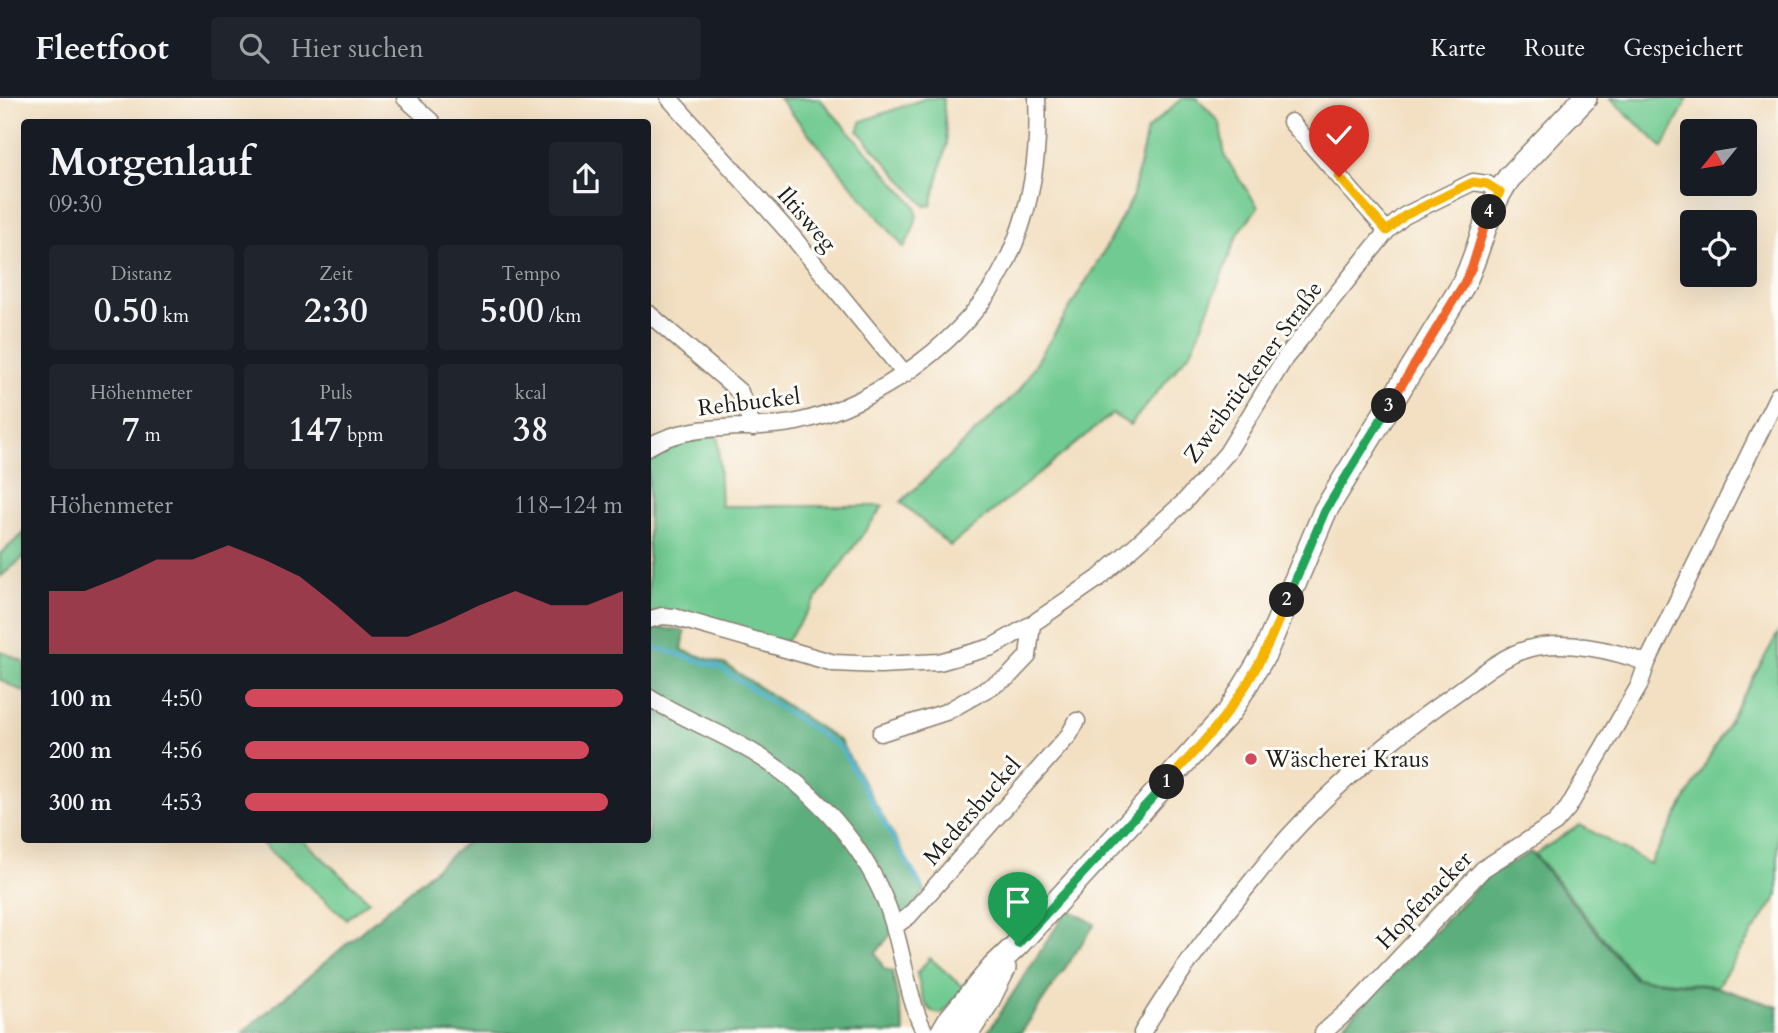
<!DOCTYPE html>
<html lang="de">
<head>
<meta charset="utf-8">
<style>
	body { margin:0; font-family:Cardo,serif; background:#20242c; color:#f1f3f6; height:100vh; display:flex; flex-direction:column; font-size:26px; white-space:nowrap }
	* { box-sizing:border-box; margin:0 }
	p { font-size:23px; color:#9ea1a6 }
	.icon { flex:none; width:38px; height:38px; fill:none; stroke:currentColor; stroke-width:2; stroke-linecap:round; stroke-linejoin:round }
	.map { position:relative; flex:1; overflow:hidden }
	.drawer { position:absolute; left:21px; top:21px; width:630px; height:724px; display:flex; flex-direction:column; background:#171b24; border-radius:7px; box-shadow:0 7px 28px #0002 }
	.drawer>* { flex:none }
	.needle { width:46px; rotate:240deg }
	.controls { position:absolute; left:1680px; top:21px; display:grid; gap:14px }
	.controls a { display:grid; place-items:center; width:77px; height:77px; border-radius:7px; background:#171b24; box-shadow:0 7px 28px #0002; font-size:35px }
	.pin { position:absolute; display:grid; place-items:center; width:60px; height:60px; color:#fff; margin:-72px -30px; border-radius:50% 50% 50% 0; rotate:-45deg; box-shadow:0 0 7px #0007 }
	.pin .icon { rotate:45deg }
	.km { position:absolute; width:35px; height:35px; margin:-18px; border-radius:50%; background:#222; color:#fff; font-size:19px; line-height:35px; text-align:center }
	.round { display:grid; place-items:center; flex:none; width:74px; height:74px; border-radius:7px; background:#20242c }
	.head { display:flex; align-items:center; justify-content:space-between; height:119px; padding:0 28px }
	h1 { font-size:38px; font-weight:600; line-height:52px }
	.figures { display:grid; grid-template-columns:repeat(3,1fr); gap:10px; height:119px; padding:7px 28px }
	.figures div { display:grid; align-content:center; border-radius:7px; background:#20242c; text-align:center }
	.figures b { font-size:35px; font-weight:600 }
	.figures small { font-size:19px; font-weight:400 }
	.figures p { font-size:19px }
	.chart { height:196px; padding:14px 28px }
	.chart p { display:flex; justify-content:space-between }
	.chart svg { width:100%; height:126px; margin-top:7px; fill:#d1495b; opacity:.7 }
	ul { padding:0 28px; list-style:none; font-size:23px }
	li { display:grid; grid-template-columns:112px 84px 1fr; align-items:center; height:52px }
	li i { height:18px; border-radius:9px; background:#d1495b }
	header { display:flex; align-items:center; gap:42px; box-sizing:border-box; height:98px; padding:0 35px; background:#171b24; border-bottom:2px solid #363941 }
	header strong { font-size:33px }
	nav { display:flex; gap:38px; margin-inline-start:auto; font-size:24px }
	.search { width:490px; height:63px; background:#20242c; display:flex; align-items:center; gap:18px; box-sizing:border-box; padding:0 24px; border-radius:7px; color:#9ea1a6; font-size:26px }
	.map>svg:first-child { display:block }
</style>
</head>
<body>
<header>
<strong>Fleetfoot</strong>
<div class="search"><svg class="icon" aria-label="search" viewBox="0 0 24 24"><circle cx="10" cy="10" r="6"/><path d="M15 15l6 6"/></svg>Hier suchen</div>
<nav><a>Karte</a><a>Route</a><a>Gespeichert</a></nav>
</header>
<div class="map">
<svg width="1778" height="935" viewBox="0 0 1778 935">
	<rect width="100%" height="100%" fill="#fdfcf7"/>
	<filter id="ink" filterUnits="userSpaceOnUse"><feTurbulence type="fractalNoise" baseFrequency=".0143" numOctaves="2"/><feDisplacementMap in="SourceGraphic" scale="14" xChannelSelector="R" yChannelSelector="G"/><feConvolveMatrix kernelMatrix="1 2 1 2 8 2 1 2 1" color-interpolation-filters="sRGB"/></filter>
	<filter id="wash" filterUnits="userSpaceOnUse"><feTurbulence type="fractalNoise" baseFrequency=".00686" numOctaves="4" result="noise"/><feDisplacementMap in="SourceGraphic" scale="28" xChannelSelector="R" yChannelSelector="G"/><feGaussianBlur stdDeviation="1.57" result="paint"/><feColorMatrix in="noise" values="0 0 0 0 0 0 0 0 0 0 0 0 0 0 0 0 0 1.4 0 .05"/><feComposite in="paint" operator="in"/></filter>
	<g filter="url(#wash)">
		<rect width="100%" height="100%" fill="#f3e0c3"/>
		<path fill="#71ca91" stroke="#467356" stroke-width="2" d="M779,0H819L914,106C922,119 910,137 904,150Z
			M926,0H943L947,46L931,107L925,108L858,33L862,23Z
			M1182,0H1197L1220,25L1225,59L1258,109L1238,136L1192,252L1130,327L1112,316L950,448L901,404L1019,293L1099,162L1132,100L1147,32Z
			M1610,0H1688L1663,50Z
			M718,338L721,408H883L785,545L648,518V359C668,345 693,340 718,338Z
			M24,435V459L0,479V456Z
			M1778,535V797L1717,888L1636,880L1535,756L1580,727L1650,766Z
			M0,553L24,564V594L0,582Z
			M258,742H303L369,803L346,821Z
			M930,860L965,891L942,916C922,916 921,891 917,875Z"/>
		<path fill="#5cae7b" stroke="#3c654c" stroke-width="2" d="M653,529L685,533L682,552L726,567L840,643L925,793L876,855L884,871L892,873L905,935H242L469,742H648V548Z
			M1531,754L1635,881L1716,889L1778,909V935H1336L1487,779Z
			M1068,811L1095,826L1021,935H987Z"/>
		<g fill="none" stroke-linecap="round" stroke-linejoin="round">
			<path stroke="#49aec8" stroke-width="4.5" d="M652,548L719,569L841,650L921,788"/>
		</g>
	</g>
	<g filter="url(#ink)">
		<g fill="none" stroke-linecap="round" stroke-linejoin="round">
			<defs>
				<path id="street" d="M405,0L432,24
					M669,0L792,138L905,276
					M1291,24L1387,133
					M648,215L740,294L753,330
					M648,349C691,322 748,334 797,324C877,307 971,239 1006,165C1031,113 1040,57 1037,0
					M648,522L662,518L674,519L834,565L880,567L939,564L992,549L1032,526L1099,480L1184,404L1227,355L1285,260L1387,133L1404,118L1473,84L1487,86L1499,94
					M648,599C675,616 705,628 733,643C802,679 858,735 887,807C903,848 906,898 925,935
					M881,635L946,614L1008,579L1028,558L1032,526
					M895,828L909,818L1069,637L1077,623
					M1142,935C1169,889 1200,847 1234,805C1253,782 1271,758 1291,736C1339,683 1398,636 1456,595C1478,579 1502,558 1528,551C1564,541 1613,552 1647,565
					M1323,935L1358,904L1483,771L1555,725L1568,710L1639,588L1647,565L1778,297"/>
				<path id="secondary" d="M942,935L949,923L993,870L1018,846L1144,709L1230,613L1265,555L1325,413L1463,187C1481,151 1485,113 1509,80L1585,0
					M967,935L986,906L1004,870"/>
			</defs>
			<use href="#street" stroke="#887e70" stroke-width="19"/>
			<use href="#secondary" stroke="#887e70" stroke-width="26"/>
			<use href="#street" stroke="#fff" stroke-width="16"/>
			<use href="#secondary" stroke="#fff" stroke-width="23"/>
		</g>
	</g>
	<g fill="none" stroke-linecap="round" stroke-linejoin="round" filter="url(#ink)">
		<defs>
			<path id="split-1" d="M1018,846L1167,684"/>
			<path id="split-2" d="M1167,684C1199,649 1232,614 1255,572C1268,550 1277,526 1287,502"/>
			<path id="split-3" d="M1287,502L1325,413L1389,308"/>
			<path id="split-4" d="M1389,308L1463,187L1472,169L1489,114"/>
			<path id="split-5" d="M1339,79L1387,133L1404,118L1473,84L1487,86L1500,94L1489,114"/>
		</defs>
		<use href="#split-1" stroke="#fff" stroke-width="14"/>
		<use href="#split-2" stroke="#fff" stroke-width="14"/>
		<use href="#split-3" stroke="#fff" stroke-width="14"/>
		<use href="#split-4" stroke="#fff" stroke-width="14"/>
		<use href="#split-5" stroke="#fff" stroke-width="14"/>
		<use href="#split-1" stroke="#22a559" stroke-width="9"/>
		<use href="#split-2" stroke="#f5b400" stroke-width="9"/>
		<use href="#split-3" stroke="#22a559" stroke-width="9"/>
		<use href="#split-4" stroke="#f0652b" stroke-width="9"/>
		<use href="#split-5" stroke="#f5b400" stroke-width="9"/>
	</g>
	<circle fill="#d1495b" stroke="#fdfcf7" stroke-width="2.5" cx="1251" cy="661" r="7"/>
	<g text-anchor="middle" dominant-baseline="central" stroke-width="6" stroke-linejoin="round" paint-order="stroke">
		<g font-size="23" fill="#1c1c1c" stroke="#fdfcf7">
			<text transform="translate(807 121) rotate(49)">Iltisweg</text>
			<text transform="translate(1253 274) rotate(-54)">Zweibrückener Straße</text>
			<text transform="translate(749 304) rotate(-7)">Rehbuckel</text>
			<text transform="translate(972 713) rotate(-49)">Medersbuckel</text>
			<text transform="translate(1424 802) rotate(-46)">Hopfenacker</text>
		</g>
		<g font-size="23" fill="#1c1c1c" stroke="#fdfcf7" text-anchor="start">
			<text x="1265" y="661">Wäscherei Kraus</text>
		</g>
	</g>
</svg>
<div class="controls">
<a><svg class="needle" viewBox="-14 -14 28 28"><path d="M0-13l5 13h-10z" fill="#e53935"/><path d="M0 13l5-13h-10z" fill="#9ea1a6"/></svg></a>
<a><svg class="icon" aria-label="locate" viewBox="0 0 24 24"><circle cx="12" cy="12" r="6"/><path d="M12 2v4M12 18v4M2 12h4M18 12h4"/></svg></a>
</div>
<div class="pin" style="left:1018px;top:846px;background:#1e9e55"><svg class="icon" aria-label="arrive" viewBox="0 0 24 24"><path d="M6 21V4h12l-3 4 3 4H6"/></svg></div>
<div class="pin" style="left:1339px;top:79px;background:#d93025"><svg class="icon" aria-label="check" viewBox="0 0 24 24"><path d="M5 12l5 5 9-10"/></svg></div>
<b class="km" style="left:1167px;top:684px">1</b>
<b class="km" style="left:1287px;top:502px">2</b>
<b class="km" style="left:1389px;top:308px">3</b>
<b class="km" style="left:1489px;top:114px">4</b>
<section class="drawer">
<div class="head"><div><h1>Morgenlauf</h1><p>09:30</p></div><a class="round"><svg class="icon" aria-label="share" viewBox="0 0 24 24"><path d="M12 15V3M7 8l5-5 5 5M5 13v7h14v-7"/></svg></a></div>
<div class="figures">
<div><p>Distanz</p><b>0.50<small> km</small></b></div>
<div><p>Zeit</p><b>2:30</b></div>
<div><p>Tempo</p><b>5:00<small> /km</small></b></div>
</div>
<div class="figures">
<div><p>Höhenmeter</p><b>7<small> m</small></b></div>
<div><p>Puls</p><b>147<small> bpm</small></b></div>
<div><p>kcal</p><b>38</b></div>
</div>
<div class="chart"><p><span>Höhenmeter</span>118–124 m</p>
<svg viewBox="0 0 160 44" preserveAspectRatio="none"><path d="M0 44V22L10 22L20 17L30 11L40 11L50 6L60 11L70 17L80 27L90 38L100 38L110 33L120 27L130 22L140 27L150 27L160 22V44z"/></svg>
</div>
<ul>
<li><b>100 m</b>4:50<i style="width:100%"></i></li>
<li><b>200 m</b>4:56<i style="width:91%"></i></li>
<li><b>300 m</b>4:53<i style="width:96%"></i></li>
</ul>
</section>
</div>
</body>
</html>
